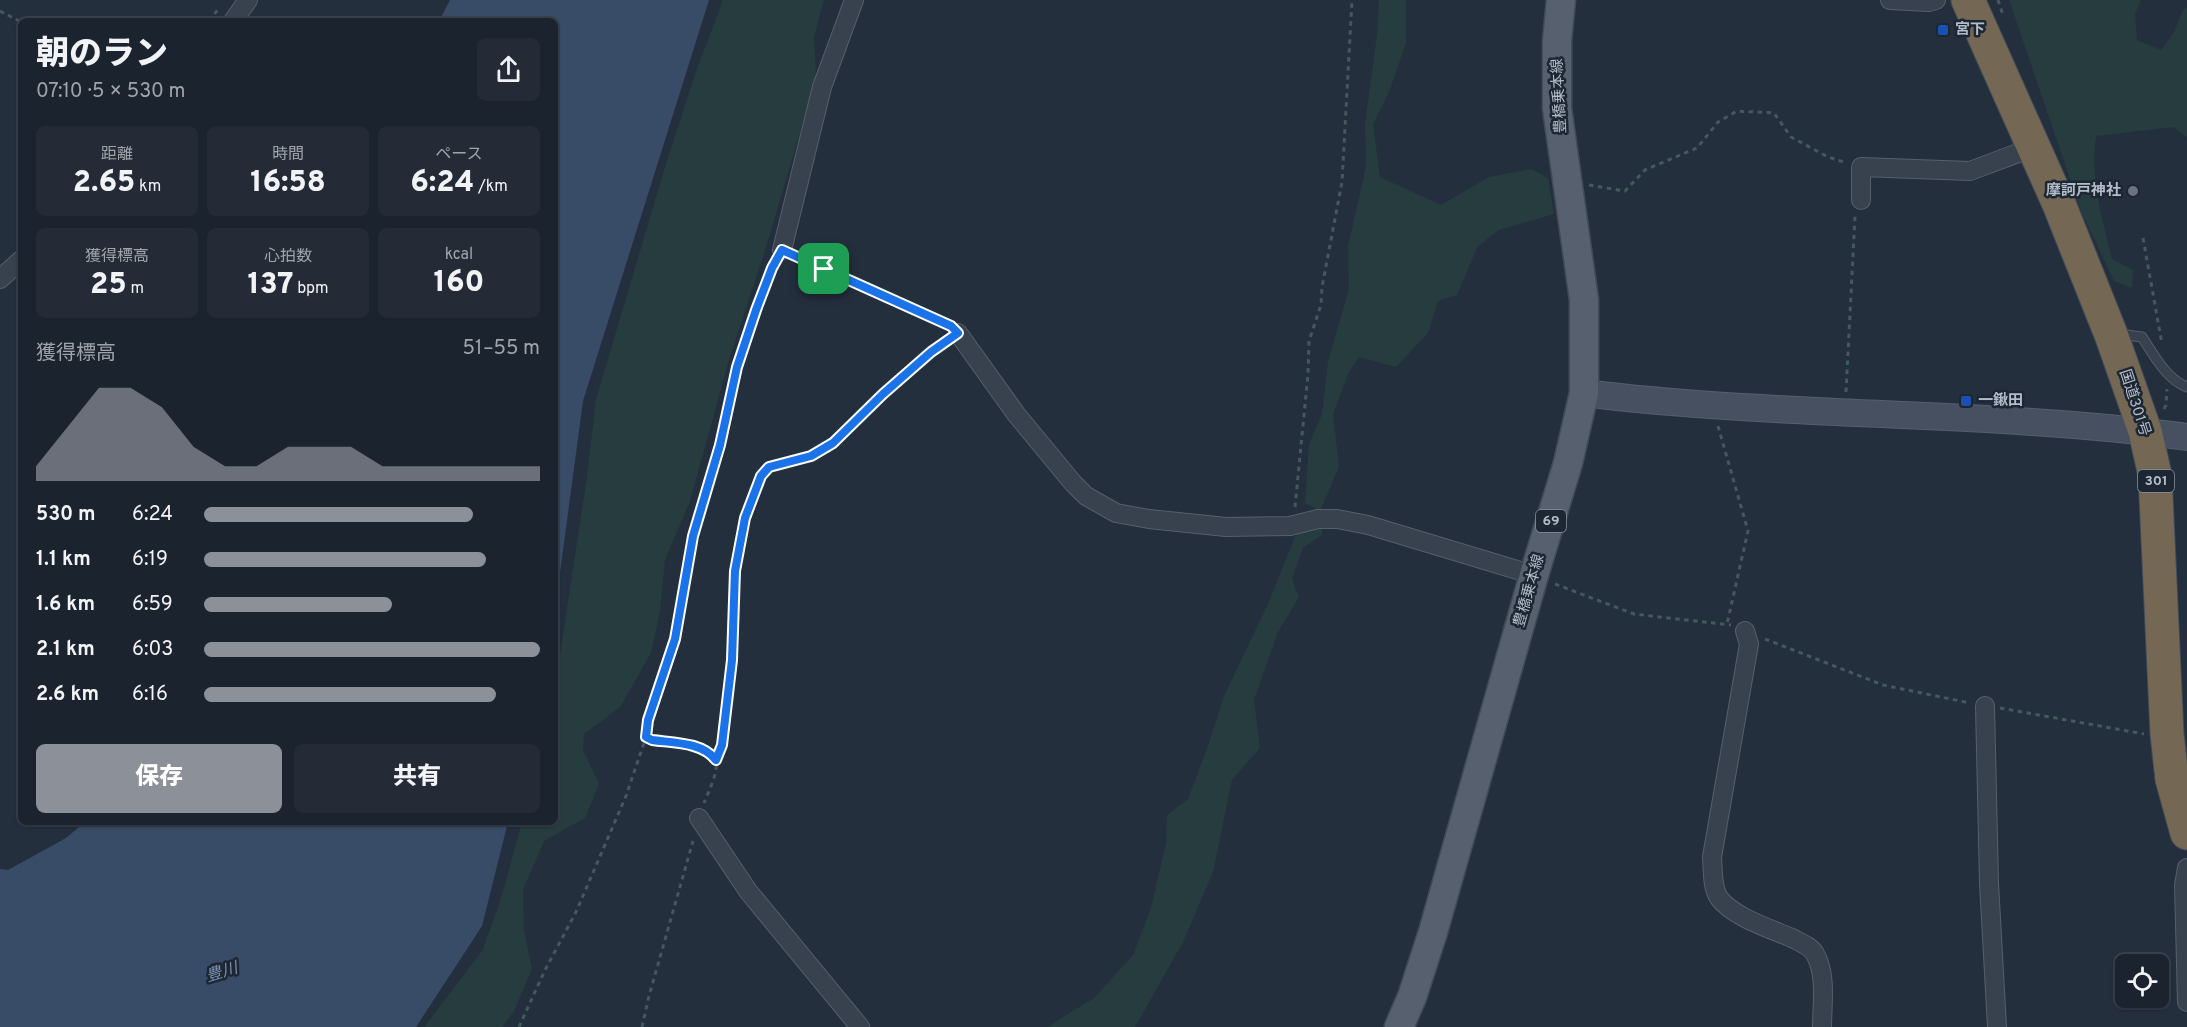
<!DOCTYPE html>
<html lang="ja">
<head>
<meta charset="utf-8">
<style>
	body { margin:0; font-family:Overpass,"Noto Sans JP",sans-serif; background:#242b36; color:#f1f3f6; height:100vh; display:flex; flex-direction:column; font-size:22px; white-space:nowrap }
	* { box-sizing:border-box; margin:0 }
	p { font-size:20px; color:#a0a4aa }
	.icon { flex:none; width:33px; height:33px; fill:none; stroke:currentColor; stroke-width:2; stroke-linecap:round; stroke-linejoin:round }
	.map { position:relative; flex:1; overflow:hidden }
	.panel { position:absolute; left:18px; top:18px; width:540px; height:807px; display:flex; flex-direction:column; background:#1b232e; border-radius:9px; box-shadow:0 2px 4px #0004,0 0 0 2px #39404a }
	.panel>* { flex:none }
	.fabs { position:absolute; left:2115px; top:954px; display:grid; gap:12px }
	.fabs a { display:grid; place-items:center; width:54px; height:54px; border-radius:9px; background:#1b232e; box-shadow:0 2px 4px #0004,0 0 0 2px #39404a; font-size:30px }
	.pin { position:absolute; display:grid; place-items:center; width:51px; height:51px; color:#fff; margin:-26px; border-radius:12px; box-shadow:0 3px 9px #0006 }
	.round { display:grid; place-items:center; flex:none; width:63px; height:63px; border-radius:9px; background:#242b36 }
	.summary { display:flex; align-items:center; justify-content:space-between; height:102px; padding:0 18px }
	h1 { font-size:33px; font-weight:800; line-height:45px }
	.figures { display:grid; grid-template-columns:repeat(3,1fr); gap:9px; height:102px; padding:6px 18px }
	.figures div { display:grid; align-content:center; border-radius:9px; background:#242b36; text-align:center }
	.figures b { font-size:30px; font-weight:800 }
	.figures small { font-size:16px; font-weight:400 }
	.figures p { font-size:16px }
	.chart { height:168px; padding:12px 18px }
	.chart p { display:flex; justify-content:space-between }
	.chart svg { width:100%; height:108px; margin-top:6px; fill:#8c9099; opacity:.7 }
	.action { display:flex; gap:12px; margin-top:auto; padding:12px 18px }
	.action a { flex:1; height:69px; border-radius:9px; background:#8c9099; color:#fff; font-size:24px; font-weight:800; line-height:69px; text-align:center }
	.action a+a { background:#242b36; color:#f1f3f6 }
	ul { padding:0 18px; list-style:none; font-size:20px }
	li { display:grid; grid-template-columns:96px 72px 1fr; align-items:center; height:45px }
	li i { height:15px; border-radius:8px; background:#8c9099 }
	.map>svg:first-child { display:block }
</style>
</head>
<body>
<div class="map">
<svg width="2187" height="1027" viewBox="0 0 2187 1027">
	<rect width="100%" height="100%" fill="#242f3e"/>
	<path fill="#263c3f" d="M723,0H824L814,37L816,78L764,254L729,360L690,501L665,560L660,611L651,653L620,707L584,734L583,750L599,784L585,818L544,841L523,890L524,931L532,969L514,1011L502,1027H424L482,951L500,902L522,822H555V677L559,662L587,476L596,399L666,164L695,74Z
		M1379,0H1406V43L1389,92L1373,124L1380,177L1441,205L1489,177L1531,169L1548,178L1554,214L1499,230L1478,246L1457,295L1438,301L1428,333L1396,367L1359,357L1349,372L1333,414L1339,467L1320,511L1305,503L1309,444L1322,414L1328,361L1349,289L1348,246L1366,167L1365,124L1377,35Z
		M2009,0H2141L2135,14L2137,40L2161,50L2174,32L2183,10L2187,8V138L2174,127L2096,136C2090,178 2102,219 2112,259L2133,270L2132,288L2114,281L2081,211Z
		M1322,527V535L1303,548L1292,579L1299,597L1278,632L1254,700L1260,748L1232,780L1213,872L1183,942L1135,1027H1047L1094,998L1133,955L1151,908L1166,843L1167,815L1188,799L1208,746L1224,696L1267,606L1297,532Z"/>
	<path fill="#394c67" d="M450,0H709L583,401L555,610V21H439Z
		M85,822H508L482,926L416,1027H0V869L8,870L66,838Z"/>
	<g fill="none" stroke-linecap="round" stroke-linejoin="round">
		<defs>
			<path id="lane" d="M2117,336L2126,335L2142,337C2154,355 2166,379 2187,387"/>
			<path id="street" d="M1890,0L1929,2L1936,0
				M233,21L248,0
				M1861,200V167L1970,171L2034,147
				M782,250L822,87L854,0
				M0,279L21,260
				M958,333L1016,414L1073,483L1086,496L1116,513L1149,519L1226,527L1290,526L1318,519H1337L1368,525L1534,575
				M1745,631L1749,644L1712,857C1713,870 1712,888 1719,898C1733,917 1771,929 1792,938C1799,942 1811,946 1815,954C1827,975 1822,1004 1822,1027
				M1985,706L1989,883L1997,1027
				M699,818L748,891L860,1027
				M2187,868L2184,885L2187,1002"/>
			<path id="secondary" d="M1584,393C1784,418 1987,410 2187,437"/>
			<path id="primary" d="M1399,1027L1412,997L1433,932L1534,575L1568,463L1584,393V300L1557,108V41L1561,0"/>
			<path id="highway" d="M1968,0L2059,204L2112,337L2145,431L2155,475L2167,734L2172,779L2187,833"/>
		</defs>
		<use href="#lane" stroke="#565f6c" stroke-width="11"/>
		<use href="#street" stroke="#565f6c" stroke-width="20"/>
		<use href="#secondary" stroke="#565f6c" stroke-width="28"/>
		<use href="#primary" stroke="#414a57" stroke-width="31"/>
		<use href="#highway" stroke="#434c59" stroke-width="35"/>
		<path stroke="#44595c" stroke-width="3" stroke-dasharray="4.5 4.5" stroke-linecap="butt" d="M1998,0L2003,15
			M0,11L21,22
			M209,21L219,8
			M1589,185L1625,191L1645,170L1697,148L1718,122L1737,111L1774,113L1791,137L1828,157L1847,163
			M2143,238L2162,344
			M795,256L945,324
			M1846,392L1855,216
			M2164,409L2166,405L2167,389
			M1718,426L1748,531L1727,624
			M1295,507L1308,374L1309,341L1321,305L1322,287L1342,182L1352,0
			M1555,584L1634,614L1731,625
			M1765,639L1883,685L1970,703
			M2000,708L2144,734
			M646,737L652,740C667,742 713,744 716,762C718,774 708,792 704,803
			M716,760L722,745L732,660L735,571L745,518L761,476L769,467L811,456L833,443L883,394L944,343
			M519,1027L545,970L576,912L626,796L646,737L648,720L675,639L693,536L720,445L737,367L756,310L774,264
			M642,1027L649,996L693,841"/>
		<use href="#lane" stroke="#38414e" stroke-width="9"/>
		<use href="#street" stroke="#38414e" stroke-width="18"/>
		<use href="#secondary" stroke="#465061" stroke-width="26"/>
		<use href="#primary" stroke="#56606e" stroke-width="28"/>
		<use href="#highway" stroke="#746855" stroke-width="33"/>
	</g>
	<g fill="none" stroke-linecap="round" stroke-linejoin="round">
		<defs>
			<path id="route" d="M782,250L951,326L958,333L931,352L883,394L833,443L811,456L769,467L761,476L745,518L735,571L732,660L722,745L716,760C702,742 674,743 652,740L646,737L648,720L675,639L693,536L720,445L737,367L756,310L772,268Z"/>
		</defs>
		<use href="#route" stroke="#fff" stroke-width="12"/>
		<use href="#route" stroke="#1a73e8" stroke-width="8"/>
	</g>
	<g fill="#1a4fb4" stroke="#1d2633" stroke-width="2">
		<rect x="1937" y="24" width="12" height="12" rx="3"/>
		<rect x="1960" y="395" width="12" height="12" rx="3"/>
	</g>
	<circle fill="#6b7280" stroke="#1d2633" stroke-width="2" cx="2133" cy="191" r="6"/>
	<g text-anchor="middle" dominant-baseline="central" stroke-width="5" stroke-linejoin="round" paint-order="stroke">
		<g fill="#1d2633" stroke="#878f9c" stroke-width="1.5">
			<rect x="2138" y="470" width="36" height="22" rx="4.5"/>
			<rect x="1536" y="510" width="30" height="22" rx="4.5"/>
		</g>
		<g font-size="14" font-weight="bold" fill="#b4bcc9">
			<text x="2156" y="481">301</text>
			<text x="1551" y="521">69</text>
		</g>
		<g font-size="15" font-weight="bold" fill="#b4bcc9" stroke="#1d2633" text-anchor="start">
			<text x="1955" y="30">宮下</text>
			<text x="2121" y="191" text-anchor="end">摩訶戸神社</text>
			<text x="1978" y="401">一鍬田</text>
		</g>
		<g font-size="15" fill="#b4bcc9" stroke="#1d2633">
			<text transform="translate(1560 96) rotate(-93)">豊橋乗本線</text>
			<text transform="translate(2134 403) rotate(72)">国道301号</text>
			<text transform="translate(1530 591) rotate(-74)">豊橋乗本線</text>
		</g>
		<g font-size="16" font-style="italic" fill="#7c92b1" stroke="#1d2633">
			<text transform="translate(222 973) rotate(-17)">豊川</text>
		</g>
	</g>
</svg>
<div class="fabs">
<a><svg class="icon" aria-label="locate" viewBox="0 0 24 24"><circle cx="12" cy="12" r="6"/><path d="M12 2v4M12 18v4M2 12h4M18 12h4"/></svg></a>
</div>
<div class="pin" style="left:824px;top:269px;background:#1e9e55"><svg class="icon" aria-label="arrive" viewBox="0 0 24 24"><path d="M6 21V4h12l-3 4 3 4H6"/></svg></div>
<section class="panel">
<div class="summary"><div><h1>朝のラン</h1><p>07:10 · 5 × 530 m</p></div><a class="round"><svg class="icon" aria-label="share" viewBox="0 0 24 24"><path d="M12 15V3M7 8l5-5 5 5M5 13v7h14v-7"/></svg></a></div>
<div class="figures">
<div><p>距離</p><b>2.65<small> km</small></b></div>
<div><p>時間</p><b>16:58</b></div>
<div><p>ペース</p><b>6:24<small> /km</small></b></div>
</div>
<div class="figures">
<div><p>獲得標高</p><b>25<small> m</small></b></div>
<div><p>心拍数</p><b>137<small> bpm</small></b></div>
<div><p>kcal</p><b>160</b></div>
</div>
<div class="chart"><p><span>獲得標高</span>51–55 m</p>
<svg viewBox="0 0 160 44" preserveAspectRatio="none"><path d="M0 44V38L10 22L20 6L30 6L40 14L50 30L60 38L70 38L80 30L90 30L100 30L110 38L120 38L130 38L140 38L150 38L160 38V44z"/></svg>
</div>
<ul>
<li><b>530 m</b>6:24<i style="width:80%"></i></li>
<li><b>1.1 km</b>6:19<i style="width:84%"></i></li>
<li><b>1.6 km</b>6:59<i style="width:56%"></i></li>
<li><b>2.1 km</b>6:03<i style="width:100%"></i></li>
<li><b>2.6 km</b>6:16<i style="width:87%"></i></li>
</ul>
<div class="action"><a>保存</a><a>共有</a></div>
</section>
</div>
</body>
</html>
